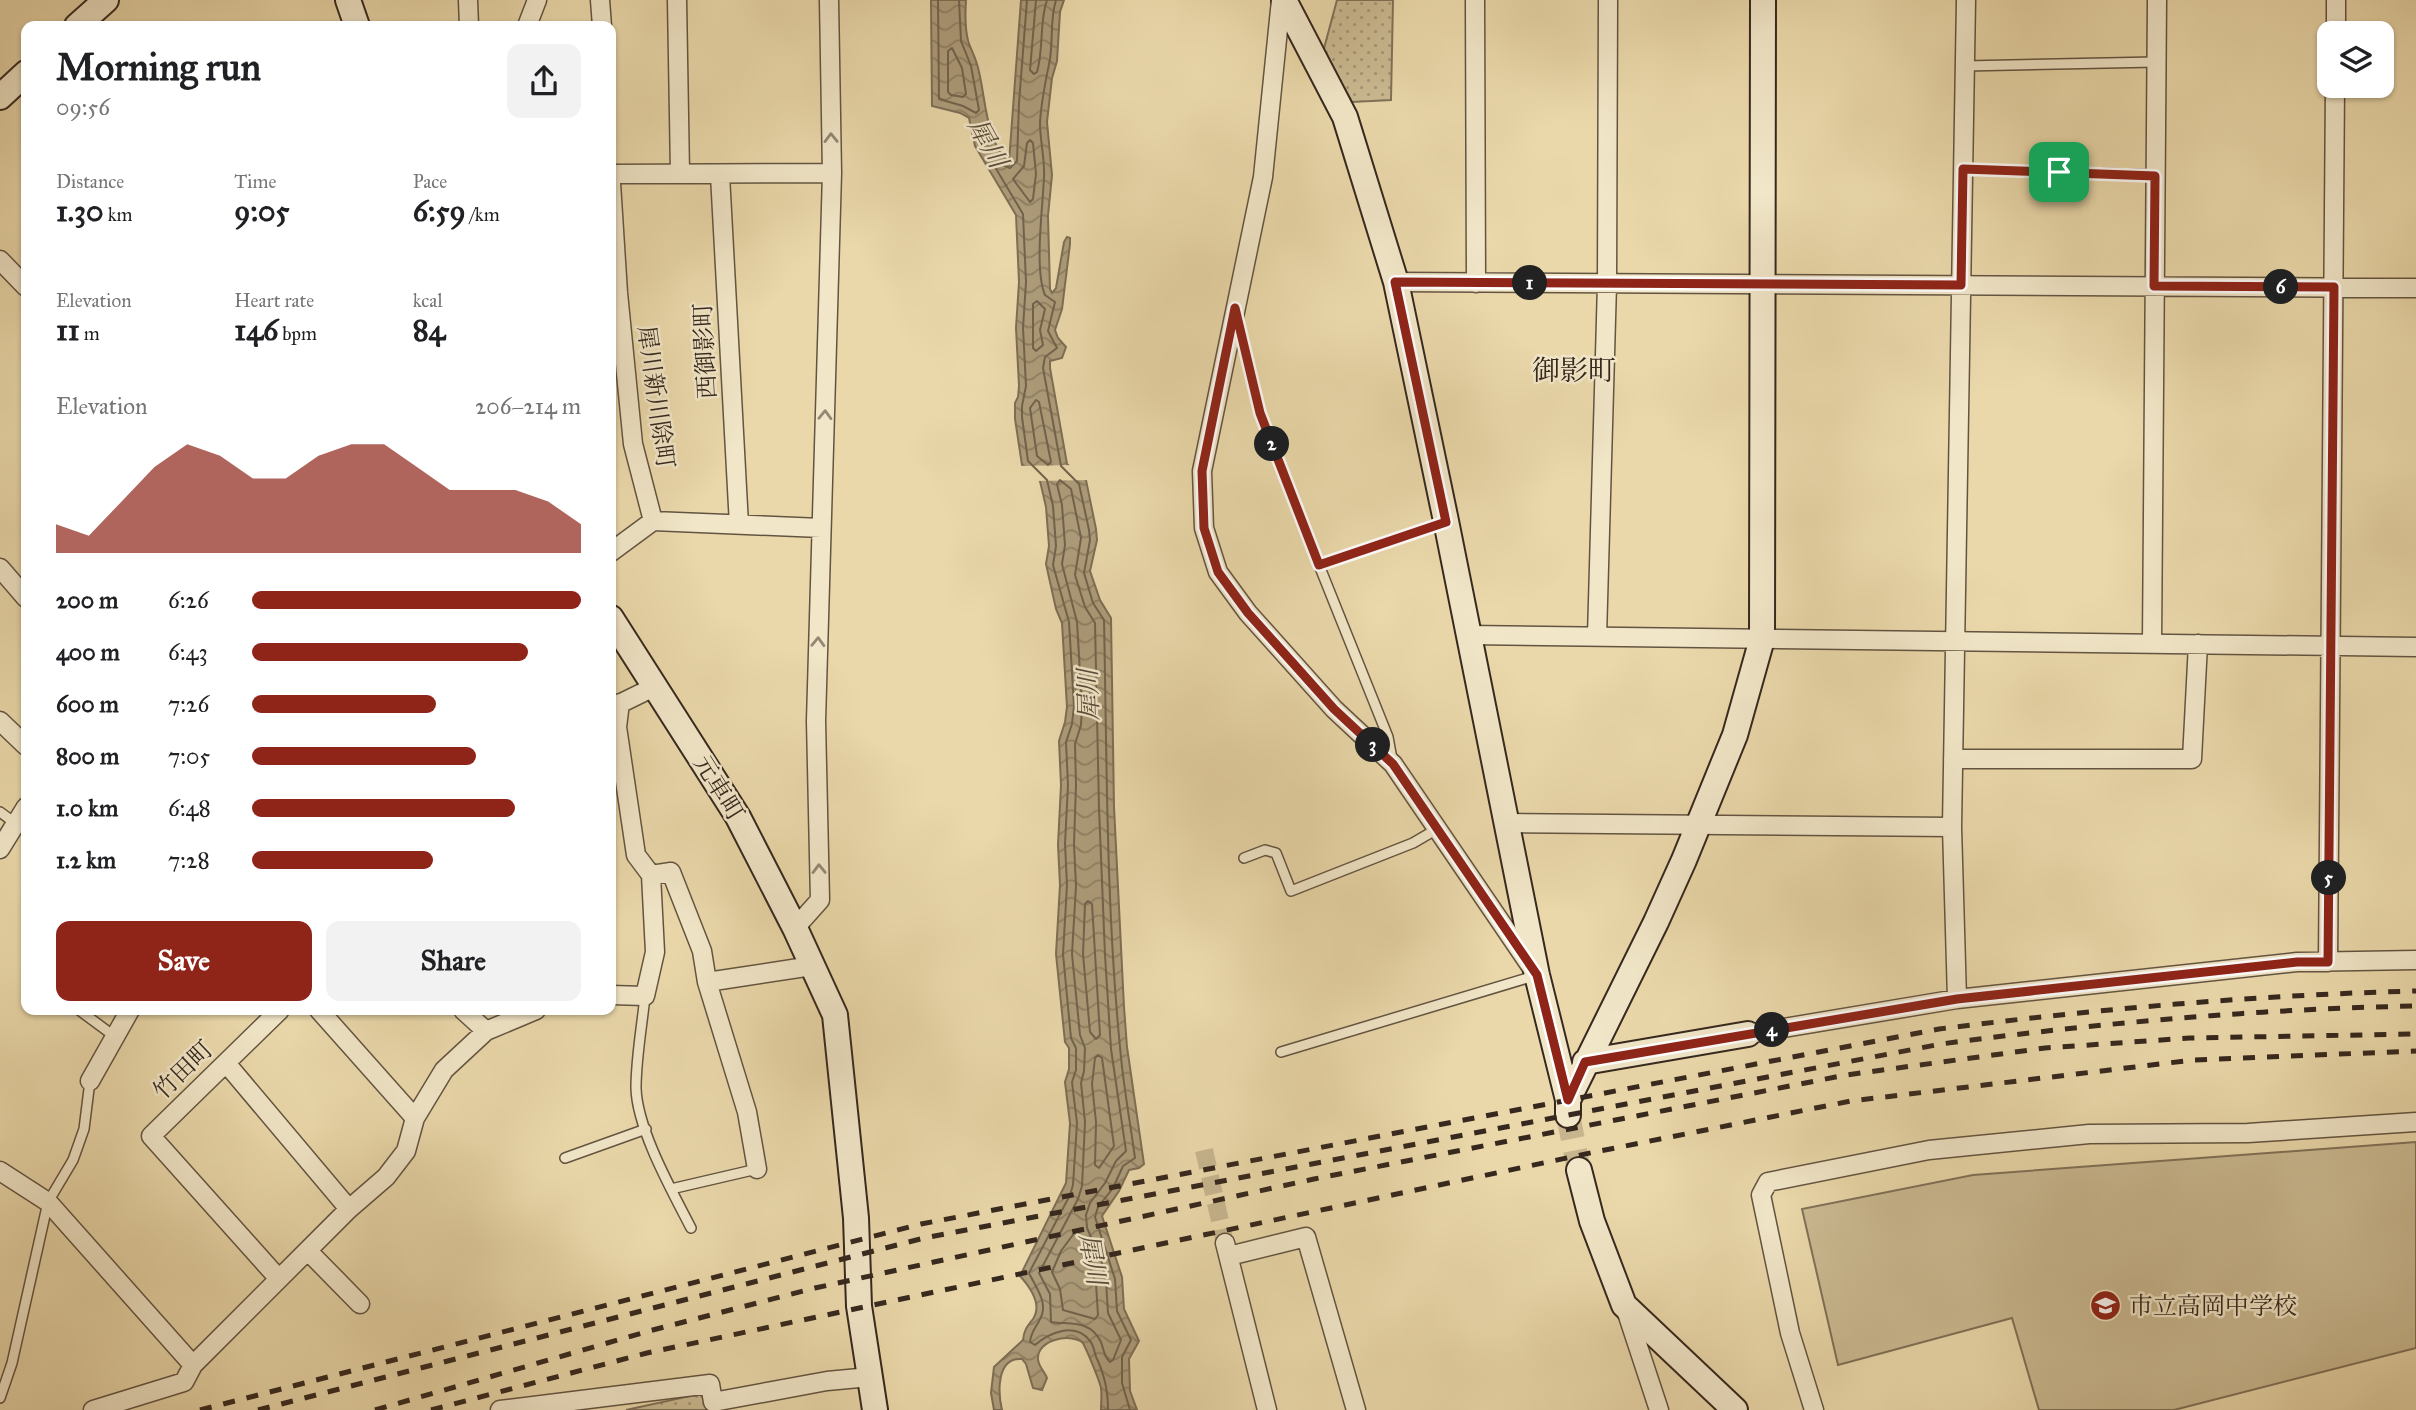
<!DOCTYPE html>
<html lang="en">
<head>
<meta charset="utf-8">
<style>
	body { margin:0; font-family:"IM FELL Great Primer","Noto Serif JP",serif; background:#f2f2f2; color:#202124; height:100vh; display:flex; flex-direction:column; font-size:26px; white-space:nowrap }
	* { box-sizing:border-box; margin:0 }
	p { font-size:23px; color:#757577 }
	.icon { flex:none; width:38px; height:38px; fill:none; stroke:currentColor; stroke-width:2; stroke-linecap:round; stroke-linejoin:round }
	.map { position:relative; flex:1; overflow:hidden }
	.details { position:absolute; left:21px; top:21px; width:595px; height:994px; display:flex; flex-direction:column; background:#fff; border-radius:14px; box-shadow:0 2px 5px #0004 }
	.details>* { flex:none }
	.controls { position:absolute; left:2317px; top:21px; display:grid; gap:14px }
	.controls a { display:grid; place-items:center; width:77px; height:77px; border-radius:14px; background:#fff; box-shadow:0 2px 5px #0004; font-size:35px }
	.pin { position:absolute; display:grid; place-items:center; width:60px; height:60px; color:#fff; margin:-30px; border-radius:14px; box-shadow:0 4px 10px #0006 }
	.km { position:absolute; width:35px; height:35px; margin:-18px; border-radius:50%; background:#222; color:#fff; font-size:19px; line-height:35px; text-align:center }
	.round { display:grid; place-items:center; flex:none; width:74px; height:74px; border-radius:14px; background:#f2f2f2 }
	.headline { display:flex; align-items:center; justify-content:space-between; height:119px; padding:0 35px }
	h1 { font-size:38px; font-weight:700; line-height:52px }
	.stats { display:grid; grid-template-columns:repeat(3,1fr); gap:10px; height:119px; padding:7px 35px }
	.stats div { display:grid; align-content:center }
	.stats b { font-size:30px; font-weight:700 }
	.stats small { font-size:19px; font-weight:400 }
	.stats p { font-size:19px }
	.chart { height:196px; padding:14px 35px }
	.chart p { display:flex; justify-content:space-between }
	.chart svg { width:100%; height:126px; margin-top:7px; fill:#8f2418; opacity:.7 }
	.primary-button { display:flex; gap:14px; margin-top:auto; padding:14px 35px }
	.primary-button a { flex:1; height:80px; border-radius:14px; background:#8f2418; color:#fff; font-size:28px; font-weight:700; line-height:80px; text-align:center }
	.primary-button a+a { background:#f2f2f2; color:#202124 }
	ul { padding:0 35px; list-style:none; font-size:23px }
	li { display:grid; grid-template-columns:112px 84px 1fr; align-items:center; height:52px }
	li i { height:18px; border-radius:9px; background:#8f2418 }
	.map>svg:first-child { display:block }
</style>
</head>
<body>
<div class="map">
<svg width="2416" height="1410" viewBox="0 0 2416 1410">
	<defs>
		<pattern id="green-dots" width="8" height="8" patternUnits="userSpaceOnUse" patternTransform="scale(1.75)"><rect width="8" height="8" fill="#cbba92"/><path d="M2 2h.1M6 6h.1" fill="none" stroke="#a69777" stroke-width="1.8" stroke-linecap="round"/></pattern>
		<pattern id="water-waves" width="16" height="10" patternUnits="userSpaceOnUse" patternTransform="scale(1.75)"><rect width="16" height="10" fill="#ad9c7a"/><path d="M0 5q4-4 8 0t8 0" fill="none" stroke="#8e7f63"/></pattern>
	</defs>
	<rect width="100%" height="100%" fill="#ead8aa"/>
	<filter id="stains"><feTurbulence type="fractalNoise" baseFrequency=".00286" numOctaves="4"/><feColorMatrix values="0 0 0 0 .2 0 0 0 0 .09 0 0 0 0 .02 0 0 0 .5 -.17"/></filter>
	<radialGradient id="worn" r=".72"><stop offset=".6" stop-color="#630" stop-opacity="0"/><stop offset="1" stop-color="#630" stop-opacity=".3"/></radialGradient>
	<path fill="url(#green-dots)" stroke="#807158" stroke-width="2" d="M1337,0H1393L1391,100L1352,102L1323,52Z
		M699,1394L705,1399L707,1410H626Z"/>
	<path fill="#cbba92" stroke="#807158" stroke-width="2" d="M2416,1142V1348L2174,1410H2039L2012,1318L1838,1365L1802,1209L1973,1175Z"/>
	<path fill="url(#water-waves)" stroke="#7d6e55" stroke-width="2" d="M931,0H966C965,14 965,31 969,44C972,51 975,57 977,64C986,93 984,141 1009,162L1021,0H1064L1060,12L1057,61L1052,78L1047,122L1052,175L1048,216L1050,289L1052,293L1056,288L1064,242L1067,237L1070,238V244L1062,309L1055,330L1058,338L1066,347L1062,358L1050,361V368L1067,464L1086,480L1096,529L1097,540L1090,571L1100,600L1111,618L1114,807L1124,1007L1127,1047L1144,1164L1139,1168L1129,1170L1119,1191L1102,1216L1122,1277L1124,1309L1139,1341L1129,1359L1130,1391L1137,1410H1101C1101,1403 1102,1395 1101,1388C1100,1382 1085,1345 1082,1342C1069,1333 1037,1340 1038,1359C1038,1366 1045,1372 1047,1378L1042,1390L1033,1388L1026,1364L1022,1359C996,1357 998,1393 1002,1410H994L991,1393L994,1367L1023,1340C1024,1330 1027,1327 1033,1319C1043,1304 1030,1287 1020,1276L1066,1183L1070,1123L1065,1082L1069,1069V1048L1065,1042L1056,954L1060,885L1058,845L1061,785L1059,741L1065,722L1067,707L1062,623L1056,609L1046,564L1049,546L1046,507L1040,481L1022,465L1015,419V403L1018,397L1019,386L1016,328L1019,282L1016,215L975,146L969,118L960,113L932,106Z"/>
	<path fill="#ead8aa" d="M1073,465L1089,480L1035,481L1018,466Z"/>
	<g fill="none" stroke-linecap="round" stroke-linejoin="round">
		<path stroke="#72624c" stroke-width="2" d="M938,0L939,99L963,106L976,113L979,110L971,66L961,41L959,0
			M1027,0L1019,103L1017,161L1010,168L998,163L995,167L1023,214L1026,282L1023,328L1026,386L1022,406V417L1028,461L1047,480L1053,506L1056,546L1053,565L1069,622L1074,706L1072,724L1066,742L1068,785L1065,844L1067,885L1063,954L1071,1038L1076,1048V1070L1072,1082L1077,1123L1073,1185L1070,1195L1029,1273C1036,1288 1050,1304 1039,1321C1035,1329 1031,1332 1030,1342L1035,1345C1049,1333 1075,1321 1090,1341C1095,1347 1094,1355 1098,1361C1105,1378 1108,1391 1108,1410
			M1036,0L1030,70L1034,74L1037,72C1044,48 1039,23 1047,0
			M1056,0C1050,19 1053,39 1050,59C1046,80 1041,101 1040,123C1040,141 1045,159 1044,177C1043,206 1034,269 1045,295L1055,302L1048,331L1057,348L1045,357L1043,368L1061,466L1079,484L1089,530L1090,540L1084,573L1093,603L1104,620C1107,762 1106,905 1120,1047C1123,1084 1130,1121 1135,1158L1123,1166L1113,1188L1098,1207L1095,1217L1115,1279L1117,1311L1131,1340L1122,1357V1383L1130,1410
			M952,48L962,68L966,94L963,97L951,95L948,92V51Z
			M1030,140L1033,143L1036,174L1033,199L1030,202L1013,179L1024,166L1027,143Z
			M1037,301L1045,309L1040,330L1043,345L1036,351L1033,348V304Z
			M1036,400L1039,402L1051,462L1048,465L1037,456L1030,408Z
			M1060,480L1071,489L1081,538L1075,575L1085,607L1095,623L1099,808L1105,955L1111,1049L1126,1151L1116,1161L1105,1183L1090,1203L1086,1215L1087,1228L1101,1259L1106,1281L1108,1313L1121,1340L1113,1360L1110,1362C1104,1357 1104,1350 1101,1342C1090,1319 1069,1325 1051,1322L1050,1294L1039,1273L1078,1199L1082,1186L1085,1122L1081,1083L1084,1071L1085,1048L1080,1035L1072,954L1076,886L1074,844L1076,785L1075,744L1081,725L1082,706L1077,622L1062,564L1065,545L1062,505L1057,484Z
			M1088,901L1092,904L1100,1035L1096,1039L1090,1032L1083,954L1085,904Z
			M1098,1055L1102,1058L1114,1146L1099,1168L1095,1165L1096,1122L1092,1084L1095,1058Z
			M1075,1232L1078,1233L1096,1284L1098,1315L1095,1319L1063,1310L1060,1289L1052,1272L1061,1251Z"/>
		<path stroke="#c6b58e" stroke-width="18" stroke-dasharray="18 9" stroke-linecap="butt" d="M1204,1150L1225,1243"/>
		<path stroke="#c6b58e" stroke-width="24" stroke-dasharray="24 12" stroke-linecap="butt" d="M1568,1115L1579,1170"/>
		<defs>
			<path id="lane" d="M1965,66L2156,62
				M1963,169L2155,175
				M1238,319L1260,413L1319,565L1444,522
				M1319,565L1388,737L1392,759
				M0,812L15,823
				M1244,858L1265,850L1276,853L1291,891L1413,843L1437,829
				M645,996C642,1026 636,1058 636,1088C637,1129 672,1191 691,1228
				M79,1010L114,1036
				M1281,1052L1534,976
				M565,1158L646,1129
				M671,1189L757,1169
				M0,1398L12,1363L48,1202L73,1160L84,1129L90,1081"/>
			<path id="street" d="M468,0L469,26
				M600,0L602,26
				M677,0L680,173
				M1281,0L1263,177L1202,471L1204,528L1218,572L1248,613L1334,709L1393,764L1532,968
				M1475,0L1476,283
				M527,26L537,0
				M2336,33V0
				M611,174L832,173
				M720,175L739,525
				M611,183L618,293L633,444L653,521L611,552
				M0,260L26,287
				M1396,282L2416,288
				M653,521L821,528
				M0,568L26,598
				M1469,635L2416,647
				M1597,637L1607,284L1608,0
				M2152,644L2157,0
				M620,703L617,727L636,855L651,875L671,872L702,951L707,982L747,1112L757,1169
				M611,708L654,687
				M0,721L26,746
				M1953,759H2192L2198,644
				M1507,823L1952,827
				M0,849L26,807
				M795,928L820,900L816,721L832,173L829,0
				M2328,962L2335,86
				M707,982L812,966
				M611,995L645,996L655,952L651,875
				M1957,999L1952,827L1966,0
				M319,1010L415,1118
				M463,1010L486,1031
				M1748,1034L1957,999L2297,962L2416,960
				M226,1063L349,1209
				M90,1081L130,1010
				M0,1171L48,1202L193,1365L349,1209L386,1177L406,1151L415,1118L444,1070L486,1031L536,1010
				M1225,1243L1267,1410
				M308,1251L360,1304
				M1229,1256L1306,1237L1356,1410
				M279,1279L151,1136L280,1010
				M1625,1307L1659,1410
				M93,1410L184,1382L193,1365
				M500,1410L710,1384L713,1402L827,1381L870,1377
				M1814,1410L1790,1333L1761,1195L1768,1182L1929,1150L2089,1134L2248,1133L2416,1122"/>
			<path id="secondary" d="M348,0L357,26
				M1284,0L1345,117L1396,282L1446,521L1537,975L1568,1100V1115
				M77,26L106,0
				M0,97L26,73
				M611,618L738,817L795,928L835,1015L856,1218L859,1306L875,1410
				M1585,1062L1748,1034
				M1568,1100L1656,922L1684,860L1735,735L1762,639L1763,0
				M1579,1170L1592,1221L1624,1305L1735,1410"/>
		</defs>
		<use href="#lane" stroke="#635441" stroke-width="12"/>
		<use href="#street" stroke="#635441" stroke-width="21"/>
		<use href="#secondary" stroke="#36281e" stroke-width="28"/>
		<use href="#lane" stroke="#f1e6c8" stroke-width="9"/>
		<use href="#street" stroke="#f1e6c8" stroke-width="18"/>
		<use href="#secondary" stroke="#f1e6c8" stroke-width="24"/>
		<path stroke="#36281e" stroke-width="5" stroke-dasharray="12 12" stroke-linecap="butt" d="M200,1410L921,1224L1939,1029C2098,1009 2256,995 2416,991
			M258,1410L924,1238L1941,1044C2099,1023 2257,1009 2416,1006
			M375,1410L649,1331L815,1288L1314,1179L1846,1075L2045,1048L2190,1038L2416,1034
			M431,1410L647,1353L1595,1152L1851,1101L2193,1060L2416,1051"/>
	</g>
	<defs><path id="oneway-chevron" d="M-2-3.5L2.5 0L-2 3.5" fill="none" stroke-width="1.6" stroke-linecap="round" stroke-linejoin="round" transform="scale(1.75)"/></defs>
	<g stroke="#948773">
		<use href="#oneway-chevron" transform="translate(831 138) rotate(-91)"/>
		<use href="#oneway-chevron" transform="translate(825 415) rotate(-88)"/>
		<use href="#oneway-chevron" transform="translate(818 642) rotate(-88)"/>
		<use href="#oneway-chevron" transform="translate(819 869) rotate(-91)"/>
	</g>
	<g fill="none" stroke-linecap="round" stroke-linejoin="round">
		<defs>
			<path id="route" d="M1963,169L2155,176L2154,286L2334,287L2328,962H2297L1957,999L1585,1062L1568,1100L1537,975L1393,764L1334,709L1248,613L1218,572L1204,528L1202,471L1235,308L1260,413L1319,565L1446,522L1395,282L1961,285Z"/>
		</defs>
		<use href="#route" stroke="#fff" stroke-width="14"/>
		<use href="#route" stroke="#8f2418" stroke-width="9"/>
	</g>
	<defs>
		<symbol id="school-disc" viewBox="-11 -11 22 22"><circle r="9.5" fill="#8f2418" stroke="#f1e6c8"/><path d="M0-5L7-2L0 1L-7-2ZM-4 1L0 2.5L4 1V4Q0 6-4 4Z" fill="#fff"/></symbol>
	</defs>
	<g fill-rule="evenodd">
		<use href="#school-disc" x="2088" y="1288" width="35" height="35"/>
	</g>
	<g text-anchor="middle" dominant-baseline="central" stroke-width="5" stroke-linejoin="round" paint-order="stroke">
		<g font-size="24" fill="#36281e" stroke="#f1e6c8">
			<text transform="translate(705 351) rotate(-93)">西御影町</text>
			<text transform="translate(656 397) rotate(82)">犀川新川除町</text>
			<text transform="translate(719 788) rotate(58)">元車町</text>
			<text transform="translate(183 1070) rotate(-44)">竹田町</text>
		</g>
		<g font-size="24" fill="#36281e" stroke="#f1e6c8" text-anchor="start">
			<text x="2129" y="1306">市立高岡中学校</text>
		</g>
		<g font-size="26" font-style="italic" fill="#5a4b3a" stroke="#f1e6c8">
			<text transform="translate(988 143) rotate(61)">犀川</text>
			<text transform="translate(1088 695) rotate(-92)">犀川</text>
			<text transform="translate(1093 1259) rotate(80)">犀川</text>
		</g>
		<g font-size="28" fill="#36281e" stroke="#f1e6c8">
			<text x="1574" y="370">御影町</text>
		</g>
	</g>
	<rect width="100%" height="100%" filter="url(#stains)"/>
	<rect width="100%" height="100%" fill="url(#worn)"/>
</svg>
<div class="controls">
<a><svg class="icon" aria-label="layers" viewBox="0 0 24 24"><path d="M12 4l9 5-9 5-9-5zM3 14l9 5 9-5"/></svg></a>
</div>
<div class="pin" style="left:2059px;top:172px;background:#1e9e55"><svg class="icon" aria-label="arrive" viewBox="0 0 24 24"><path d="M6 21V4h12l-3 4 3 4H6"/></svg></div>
<b class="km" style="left:1530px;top:283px">1</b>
<b class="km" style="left:1272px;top:444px">2</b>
<b class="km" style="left:1373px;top:745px">3</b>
<b class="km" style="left:1772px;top:1030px">4</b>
<b class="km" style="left:2329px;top:878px">5</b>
<b class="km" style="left:2281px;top:287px">6</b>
<section class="details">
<div class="headline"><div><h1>Morning run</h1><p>09:56</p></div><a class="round"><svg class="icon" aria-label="share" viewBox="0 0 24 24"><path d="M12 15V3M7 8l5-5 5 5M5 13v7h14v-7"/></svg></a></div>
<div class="stats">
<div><p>Distance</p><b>1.30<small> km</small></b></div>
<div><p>Time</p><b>9:05</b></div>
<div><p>Pace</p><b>6:59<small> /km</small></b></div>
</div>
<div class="stats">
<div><p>Elevation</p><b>11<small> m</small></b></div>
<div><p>Heart rate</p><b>146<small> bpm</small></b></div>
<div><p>kcal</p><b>84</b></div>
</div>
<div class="chart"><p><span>Elevation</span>206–214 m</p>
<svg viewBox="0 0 160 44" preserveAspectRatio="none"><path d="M0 44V34L10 38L20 26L30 14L40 6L50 10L60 18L70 18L80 10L90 6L100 6L110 14L120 22L130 22L140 22L150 26L160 34V44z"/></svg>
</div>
<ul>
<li><b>200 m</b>6:26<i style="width:100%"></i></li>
<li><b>400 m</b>6:43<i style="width:84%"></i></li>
<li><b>600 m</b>7:26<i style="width:56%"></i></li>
<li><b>800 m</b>7:05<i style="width:68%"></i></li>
<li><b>1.0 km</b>6:48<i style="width:80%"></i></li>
<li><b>1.2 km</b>7:28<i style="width:55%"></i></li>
</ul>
<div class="primary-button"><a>Save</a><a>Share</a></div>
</section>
</div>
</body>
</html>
